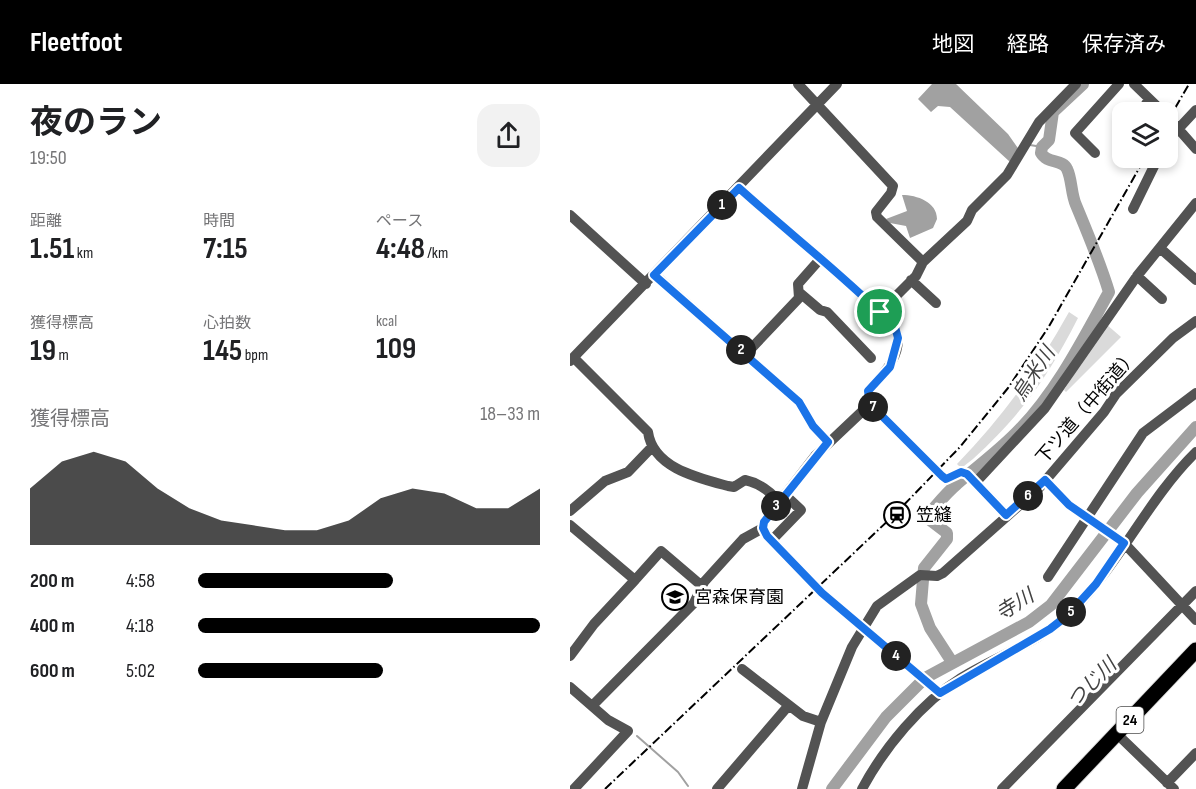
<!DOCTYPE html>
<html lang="ja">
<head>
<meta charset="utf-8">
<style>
	body { margin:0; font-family:"Sofia Sans Condensed","Noto Sans JP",sans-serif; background:#f2f2f2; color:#202124; height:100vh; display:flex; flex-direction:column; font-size:22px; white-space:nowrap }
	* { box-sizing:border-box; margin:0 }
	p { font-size:20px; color:#757577 }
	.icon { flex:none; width:33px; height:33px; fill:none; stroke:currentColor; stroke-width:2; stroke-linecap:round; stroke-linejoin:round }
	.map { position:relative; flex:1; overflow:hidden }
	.drawer { display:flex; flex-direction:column; background:#fff; width:570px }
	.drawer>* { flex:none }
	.tools { position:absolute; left:542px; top:18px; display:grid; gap:12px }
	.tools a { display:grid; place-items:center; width:66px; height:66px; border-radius:12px; background:#fff; box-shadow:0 3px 9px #0003; font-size:30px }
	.pin { position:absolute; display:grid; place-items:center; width:51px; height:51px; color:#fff; margin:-26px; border:3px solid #fff; border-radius:50%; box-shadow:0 2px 6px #0007 }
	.km { position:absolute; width:30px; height:30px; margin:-15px; border-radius:50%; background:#222; color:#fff; font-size:16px; line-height:30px; text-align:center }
	.round { display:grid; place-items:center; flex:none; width:63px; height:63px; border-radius:18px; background:#f2f2f2 }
	.overview { display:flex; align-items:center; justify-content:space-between; height:102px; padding:0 30px }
	h1 { font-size:33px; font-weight:700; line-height:45px }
	.metrics { display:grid; grid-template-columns:repeat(3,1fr); gap:9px; height:102px; padding:6px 30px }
	.metrics div { display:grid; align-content:center }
	.metrics b { font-size:30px; font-weight:700 }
	.metrics small { font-size:16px; font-weight:400 }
	.metrics p { font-size:16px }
	.chart { height:168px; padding:12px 30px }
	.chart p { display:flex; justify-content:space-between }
	.chart svg { width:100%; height:108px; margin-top:6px; fill:#000; opacity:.7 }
	ul { padding:0 30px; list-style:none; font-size:20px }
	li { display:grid; grid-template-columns:96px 72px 1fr; align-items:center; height:45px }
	li i { height:15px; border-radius:8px; background:#000 }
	header { display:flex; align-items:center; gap:36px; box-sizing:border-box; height:84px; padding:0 30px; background:#000; color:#fff }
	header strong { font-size:28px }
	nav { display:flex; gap:33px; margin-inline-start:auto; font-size:21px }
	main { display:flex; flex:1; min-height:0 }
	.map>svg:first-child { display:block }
</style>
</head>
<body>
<header>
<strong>Fleetfoot</strong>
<nav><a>地図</a><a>経路</a><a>保存済み</a></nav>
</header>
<main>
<section class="drawer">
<div class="overview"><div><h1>夜のラン</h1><p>19:50</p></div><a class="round"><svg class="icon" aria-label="share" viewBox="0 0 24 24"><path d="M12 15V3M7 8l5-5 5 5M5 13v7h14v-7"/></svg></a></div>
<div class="metrics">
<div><p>距離</p><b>1.51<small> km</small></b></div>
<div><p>時間</p><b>7:15</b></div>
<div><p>ペース</p><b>4:48<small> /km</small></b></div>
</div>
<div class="metrics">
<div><p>獲得標高</p><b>19<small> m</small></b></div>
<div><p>心拍数</p><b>145<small> bpm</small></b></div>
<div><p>kcal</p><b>109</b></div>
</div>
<div class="chart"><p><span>獲得標高</span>18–33 m</p>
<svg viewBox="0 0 160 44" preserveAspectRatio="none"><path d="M0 44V21L10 10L20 6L30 10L40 21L50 29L60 34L70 36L80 38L90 38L100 34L110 25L120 21L130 23L140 29L150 29L160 21V44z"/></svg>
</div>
<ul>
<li><b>200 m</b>4:58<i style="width:57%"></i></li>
<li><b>400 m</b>4:18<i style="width:100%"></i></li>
<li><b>600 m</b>5:02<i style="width:54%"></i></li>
</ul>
</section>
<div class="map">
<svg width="626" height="705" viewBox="0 0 626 705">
	<rect width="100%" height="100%" fill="#fff"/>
	<path fill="#dadada" d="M499,228L508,234C478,293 452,330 403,375L394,382H389L387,380C432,334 468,284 499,228Z
		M536,240L551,253L496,308L494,306Z"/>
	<path fill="#a1a1a1" d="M362,0H386L438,50L450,67L440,78L380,23L368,22L361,28L348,15Z
		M332,111C347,111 367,118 367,135L363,144L340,154L336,142L320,139L316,135L337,127Z"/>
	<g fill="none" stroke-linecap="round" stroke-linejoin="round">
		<path stroke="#a1a1a1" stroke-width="2" d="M460,61L472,63
			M67,652L108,688L118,702"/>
		<path stroke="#a1a1a1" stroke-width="12" d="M382,578L360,544L351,520L354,484L377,455V449L356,433C366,422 376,409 387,400C408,382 430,366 449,346C487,307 513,255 539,208C530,178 518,150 506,121C501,110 502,95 497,85C493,75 477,80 471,69L472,63L479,56L483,28L513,0
			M262,705L316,633L355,594L459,538L481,521L567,409L626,343"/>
		<defs>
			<path id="highway" d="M494,705L626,566"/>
		</defs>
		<use href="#highway" stroke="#dbdbdb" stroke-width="17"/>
		<path stroke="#535353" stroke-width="10" d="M228,0L323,102L321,109L306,128L307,133L353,178L346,192L310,228
			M564,0L593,28
			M571,28L579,15
			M597,32L626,65
			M597,57L626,26
			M550,66L552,63
			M525,69L505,49L549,0
			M169,104C221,151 276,193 325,243C336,268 313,291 298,307L300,320L372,392L376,395L391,388L397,390L437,431
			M563,125L588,74
			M0,131L76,200
			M591,165L626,196
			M353,178L397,137L402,126L437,91L469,38L506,0
			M85,191L229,318L243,342L258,358
			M567,192L592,215
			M341,196L366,219
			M230,209L250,226L257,228L301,274
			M176,270L229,214L228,200L251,174
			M4,274L78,348C83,384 128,394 158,402L164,403L175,396C189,399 200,407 209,418
			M0,277L267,0
			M475,396L499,421L554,459L626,536
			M406,398L475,324L567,192L626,119
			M0,427L35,397L58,388L82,363
			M0,441L65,496L24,540L0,572
			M193,444L197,452L252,509L370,609
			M201,457L231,426L215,411
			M478,493L573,349L626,309
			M65,496L91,467L132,502
			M172,585L233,632L251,638
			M0,603L38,636L58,647L4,705
			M23,621L124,519L134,498L173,455L193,444L194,438L245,372L300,320
			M547,650L604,705
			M597,699L626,669
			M147,705L219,621
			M232,705L251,638L282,563L307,522L350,491L367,492L373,489L469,404L534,328L546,310L603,254L626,237
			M292,705C314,664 351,619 391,594C426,572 470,558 500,529C549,482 577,416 626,368
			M432,705L626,507"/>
		<use href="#highway" stroke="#000" stroke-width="15"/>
		<path stroke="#000" stroke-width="2" stroke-dasharray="9 3 1.5 3" stroke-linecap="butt" d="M597,38L619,0
			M35,705L325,430L390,363L438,304L478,244L575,74"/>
	</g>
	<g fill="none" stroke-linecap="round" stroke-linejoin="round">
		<defs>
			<path id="route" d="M169,104C221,151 276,193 325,243L328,254L320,283L298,307L300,320L372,392L376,395L391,388L397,390L436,431L475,396L499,421L554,459L526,500L498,531L480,545L370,609L252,509L197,452L193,444L194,438L258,358L243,342L229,318L84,191Z"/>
		</defs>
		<use href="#route" stroke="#fff" stroke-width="12"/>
		<use href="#route" stroke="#1a73e8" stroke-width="8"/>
	</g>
	<defs>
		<symbol id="station-ring" viewBox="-11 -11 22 22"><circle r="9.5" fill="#fff" stroke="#000" stroke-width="1.5"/><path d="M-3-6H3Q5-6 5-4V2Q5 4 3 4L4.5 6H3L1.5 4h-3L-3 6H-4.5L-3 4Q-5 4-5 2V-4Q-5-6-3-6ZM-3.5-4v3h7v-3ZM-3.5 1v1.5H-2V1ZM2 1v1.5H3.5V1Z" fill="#000"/></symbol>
		<symbol id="school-ring" viewBox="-11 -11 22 22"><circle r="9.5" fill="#fff" stroke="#000" stroke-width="1.5"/><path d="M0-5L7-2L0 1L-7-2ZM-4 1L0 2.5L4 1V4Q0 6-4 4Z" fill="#000"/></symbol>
	</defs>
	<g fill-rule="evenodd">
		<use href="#station-ring" x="312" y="416" width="30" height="30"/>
		<use href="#school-ring" x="90" y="498" width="30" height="30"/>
	</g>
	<g text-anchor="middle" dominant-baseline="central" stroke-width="6" stroke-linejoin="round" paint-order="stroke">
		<rect fill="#fff" stroke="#4c4c4c" stroke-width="1.5" x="546.5" y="623" width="27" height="26" rx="4.5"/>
		<g font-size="16" font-weight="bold" fill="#000">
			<text x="560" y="636">24</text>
		</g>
		<g font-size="18" fill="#000" stroke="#fff">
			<text transform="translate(517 323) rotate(-49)">下ツ道（中街道）</text>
		</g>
		<g font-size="18" fill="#000" stroke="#fff" text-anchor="start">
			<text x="346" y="431">笠縫</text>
			<text x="124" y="513">宮森保育園</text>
		</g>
		<g font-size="20" font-style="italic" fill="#424242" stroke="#fff">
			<text transform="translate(464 290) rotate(-57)">烏米川</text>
			<text transform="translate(445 521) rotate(-32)">寺川</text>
			<text transform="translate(522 599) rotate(-45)">つじ川</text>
		</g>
	</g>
</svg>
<div class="tools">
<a><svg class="icon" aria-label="layers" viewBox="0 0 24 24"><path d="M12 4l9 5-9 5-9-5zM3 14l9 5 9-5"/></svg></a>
</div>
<div class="pin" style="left:310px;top:228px;background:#1e9e55"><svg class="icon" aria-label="arrive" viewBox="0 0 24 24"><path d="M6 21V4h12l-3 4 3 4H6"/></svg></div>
<b class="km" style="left:152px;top:121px">1</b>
<b class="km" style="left:171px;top:266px">2</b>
<b class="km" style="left:206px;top:422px">3</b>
<b class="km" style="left:326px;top:572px">4</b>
<b class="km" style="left:501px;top:528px">5</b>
<b class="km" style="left:458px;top:412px">6</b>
<b class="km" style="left:303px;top:323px">7</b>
</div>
</main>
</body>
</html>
